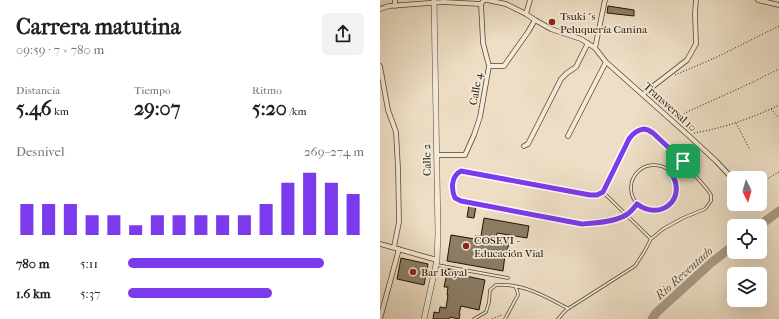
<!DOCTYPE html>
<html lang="es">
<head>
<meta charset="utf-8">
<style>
	body { margin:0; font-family:"IM FELL French Canon",serif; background:#f2f2f2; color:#202124; height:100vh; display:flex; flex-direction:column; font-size:15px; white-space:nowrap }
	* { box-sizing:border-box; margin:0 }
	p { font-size:13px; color:#757577 }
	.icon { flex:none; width:22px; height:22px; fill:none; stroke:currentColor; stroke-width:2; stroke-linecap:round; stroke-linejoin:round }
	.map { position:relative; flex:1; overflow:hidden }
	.panel { display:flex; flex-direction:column; background:#fff; width:380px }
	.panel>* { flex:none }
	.needle { width:26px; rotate:175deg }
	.buttons { position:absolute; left:347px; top:171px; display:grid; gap:8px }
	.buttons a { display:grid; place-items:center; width:40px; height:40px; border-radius:6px; background:#fff; box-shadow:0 4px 16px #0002; font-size:20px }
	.pin { position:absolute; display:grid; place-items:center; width:34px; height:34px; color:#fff; margin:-17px; border-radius:8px; box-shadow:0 2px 6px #0006 }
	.round { display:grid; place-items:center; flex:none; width:42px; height:42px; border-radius:6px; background:#f2f2f2 }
	.headline { display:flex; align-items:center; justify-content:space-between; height:68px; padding:0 16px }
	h1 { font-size:22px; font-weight:700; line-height:30px }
	.stats { display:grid; grid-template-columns:repeat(3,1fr); gap:6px; height:68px; padding:4px 16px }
	.stats div { display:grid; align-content:center }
	.stats b { font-size:20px; font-weight:700 }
	.stats small { font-size:11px; font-weight:400 }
	.stats p { font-size:11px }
	.chart { height:112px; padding:8px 16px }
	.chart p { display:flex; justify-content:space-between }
	.chart svg { width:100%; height:72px; margin-top:4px; stroke:#7c3aed; stroke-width:6 }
	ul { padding:0 16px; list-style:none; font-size:13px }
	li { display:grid; grid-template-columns:64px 48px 1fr; align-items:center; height:30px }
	li i { height:10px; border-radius:5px; background:#7c3aed }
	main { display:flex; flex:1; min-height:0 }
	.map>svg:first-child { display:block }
</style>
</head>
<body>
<main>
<section class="panel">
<div class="headline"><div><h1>Carrera matutina</h1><p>09:59 · 7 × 780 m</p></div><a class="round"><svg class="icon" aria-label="share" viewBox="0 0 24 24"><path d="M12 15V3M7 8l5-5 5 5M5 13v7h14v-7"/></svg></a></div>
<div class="stats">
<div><p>Distancia</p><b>5.46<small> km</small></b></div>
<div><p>Tiempo</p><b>29:07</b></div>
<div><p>Ritmo</p><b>5:20<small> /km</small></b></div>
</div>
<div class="chart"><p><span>Desnivel</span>269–274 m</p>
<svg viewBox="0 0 160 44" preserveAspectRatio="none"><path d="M5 44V25M15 44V25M25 44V25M35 44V32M45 44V32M55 44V38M65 44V32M75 44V32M85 44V32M95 44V32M105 44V32M115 44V25M125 44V12M135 44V6M145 44V12M155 44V19"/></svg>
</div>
<ul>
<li><b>780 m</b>5:11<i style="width:83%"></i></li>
<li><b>1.6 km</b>5:37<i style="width:61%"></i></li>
</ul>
</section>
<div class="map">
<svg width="399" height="319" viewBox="0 0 399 319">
	<rect width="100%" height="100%" fill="#eddec5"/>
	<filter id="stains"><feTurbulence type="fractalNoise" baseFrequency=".005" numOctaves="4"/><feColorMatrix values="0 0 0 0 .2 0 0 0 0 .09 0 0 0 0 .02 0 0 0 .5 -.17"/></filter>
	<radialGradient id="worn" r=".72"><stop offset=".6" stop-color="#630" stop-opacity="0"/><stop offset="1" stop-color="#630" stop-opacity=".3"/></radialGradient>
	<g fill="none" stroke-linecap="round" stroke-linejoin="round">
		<path stroke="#a89982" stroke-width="9" d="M379,226L399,211
			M272,319L276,313L331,263L354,245"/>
	</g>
	<path fill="#8c7d66" stroke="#221300" d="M228,6L254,10V16L227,13Z
		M89,205L96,206L94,218L87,217Z
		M104,218L149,226L147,238L117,233L116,240L129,243L126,255H125L123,271L67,261L71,235L95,239V236H101Z
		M21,258L48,264L44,285L17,279Z
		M66,269L77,271L76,274L105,280L99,310L81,306L79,314H80L79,319L70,317L69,319H53L54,312L59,313L60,307L66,308L68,295H67L68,287H64L67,273H65Z"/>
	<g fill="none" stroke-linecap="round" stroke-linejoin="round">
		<defs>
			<path id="service" d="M251 188a23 23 0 1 1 46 0a23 23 0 1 1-46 0Z
				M291,173L303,161
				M223,192L271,239
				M57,265L128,278
				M94,319L106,312L109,302L110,290L116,285C142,283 165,296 187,308
				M125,319L138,295L137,290L135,286
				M178,319L186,310L255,266L264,252L271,239L283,229L303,218L325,209L331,201V195L327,189L300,158L273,133L267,130H258L252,134L249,139L223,192L217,195H210L81,171C71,176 71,189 75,198L81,201L202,224C216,223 234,222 246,215C251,212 254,208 257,204"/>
			<path id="minor" d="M107,0L126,4L146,14L155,20L171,29L201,39L215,48L226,62L308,135L336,161L351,177L354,178
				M378,0L399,5
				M15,6V0
				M0,9L9,6L63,2L101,4
				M146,14L150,0
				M215,48L225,0
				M0,66L8,110L16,132L18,168L19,222L14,247
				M109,66H124L148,32L155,20
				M263,94L307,60L316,44L315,13L316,0
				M188,136L226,62
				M144,146L148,144L181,79L187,73L196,67L208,43
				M57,155H85L94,135L100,117L109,66L103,43L101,4L104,0
				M0,244L57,260
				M0,319L19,249"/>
			<path id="tertiary" d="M44,319L57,260L58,233L54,0"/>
		</defs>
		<use href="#service" stroke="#554631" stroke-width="3.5"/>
		<use href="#minor" stroke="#554631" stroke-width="5.5"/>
		<use href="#tertiary" stroke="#554631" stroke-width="6"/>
		<path stroke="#221300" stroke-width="1" stroke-dasharray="1 2" stroke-linecap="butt" d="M295,75L337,57L399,26
			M391,109L399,118
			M297,120L305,113L373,82L399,69
			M356,123L370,150
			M314,133C344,128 372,118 399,105
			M380,183L399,172
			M112,319L122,315"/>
		<use href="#service" stroke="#f3ead9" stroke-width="2"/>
		<use href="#minor" stroke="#f3ead9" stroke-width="4"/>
		<use href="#tertiary" stroke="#f3ead9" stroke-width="5"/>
	</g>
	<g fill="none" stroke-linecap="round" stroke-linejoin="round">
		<defs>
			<path id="route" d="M264,129L268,130L273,133L303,161L291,173C308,198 281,222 257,204C254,208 251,212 246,215C234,222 216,223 202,224L81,201L75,198C71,189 71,176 81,171L210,195H217L223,192L249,139C253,133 257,130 264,129Z"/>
		</defs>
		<use href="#route" stroke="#fff" stroke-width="8"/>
		<use href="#route" stroke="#7c3aed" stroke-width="5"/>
	</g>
	<g fill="#8f2418" stroke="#f3ead9" stroke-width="1.5">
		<circle cx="172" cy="22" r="4"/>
		<circle cx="86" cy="246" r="4"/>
		<circle cx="33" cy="272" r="4"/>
	</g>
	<g text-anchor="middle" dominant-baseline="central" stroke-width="3.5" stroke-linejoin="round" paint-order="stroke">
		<g font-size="11" fill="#221300" stroke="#f3ead9" text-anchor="start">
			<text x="180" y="16">Tsuki´s<tspan x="180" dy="13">Peluquería Canina</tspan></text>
			<text x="94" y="240">COSEVI -<tspan x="94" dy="13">Educación Vial</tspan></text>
			<text x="41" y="272">Bar Royal</text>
		</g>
		<g font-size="11" fill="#221300" stroke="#f3ead9">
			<text transform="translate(96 89) rotate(-80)">Calle 4</text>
			<text transform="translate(290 107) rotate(42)">Transversal 10</text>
			<text transform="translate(47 160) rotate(-91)">Calle 2</text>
		</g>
		<g font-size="12" font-style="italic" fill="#5e4f3a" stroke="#f3ead9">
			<text transform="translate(304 273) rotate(-42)">Rio Reventado</text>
		</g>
	</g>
	<rect width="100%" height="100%" filter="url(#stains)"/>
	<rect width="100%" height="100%" fill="url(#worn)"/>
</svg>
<div class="buttons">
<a><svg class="needle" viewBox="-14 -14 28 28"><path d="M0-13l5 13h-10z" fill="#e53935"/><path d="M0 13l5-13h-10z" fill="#757577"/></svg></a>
<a><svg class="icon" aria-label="locate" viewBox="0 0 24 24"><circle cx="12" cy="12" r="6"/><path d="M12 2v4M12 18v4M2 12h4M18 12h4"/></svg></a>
<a><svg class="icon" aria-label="layers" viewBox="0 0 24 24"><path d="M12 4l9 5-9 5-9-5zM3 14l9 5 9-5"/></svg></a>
</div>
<div class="pin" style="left:303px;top:161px;background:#1e9e55"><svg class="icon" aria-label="arrive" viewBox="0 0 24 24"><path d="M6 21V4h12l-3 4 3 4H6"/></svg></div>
</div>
</main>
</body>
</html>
